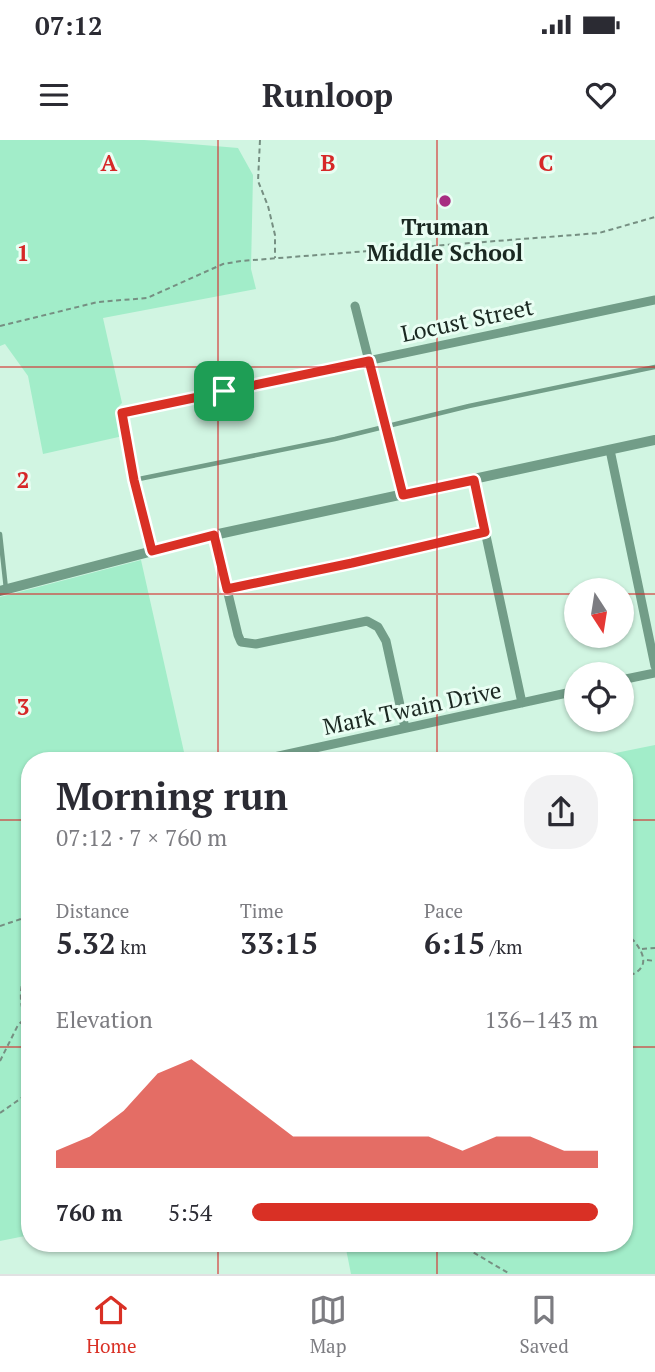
<!DOCTYPE html>
<html lang="en">
<head>
<meta charset="utf-8">
<style>
	body { margin:0; font-family:"PT Serif",serif; background:#f2f2f3; color:#2b2b33; height:100vh; display:flex; flex-direction:column; font-size:26px; white-space:nowrap }
	* { box-sizing:border-box; margin:0 }
	p { font-size:23px; color:#7c7c81 }
	.icon { flex:none; width:38px; height:38px; fill:none; stroke:currentColor; stroke-width:2; stroke-linecap:round; stroke-linejoin:round }
	.map { position:relative; flex:1; overflow:hidden }
	.panel { position:absolute; left:21px; top:612px; width:612px; height:500px; display:flex; flex-direction:column; background:#fff; border-radius:28px; box-shadow:0 2px 5px #0004 }
	.panel>* { flex:none }
	.needle { width:46px; rotate:168deg }
	.tools { position:absolute; left:564px; top:438px; display:grid; gap:14px }
	.tools a { display:grid; place-items:center; width:70px; height:70px; border-radius:50%; background:#fff; box-shadow:0 2px 5px #0004; font-size:35px }
	.pin { position:absolute; display:grid; place-items:center; width:60px; height:60px; color:#fff; margin:-30px; border-radius:14px; box-shadow:0 4px 10px #0006 }
	.round { display:grid; place-items:center; flex:none; width:74px; height:74px; border-radius:28px; background:#f2f2f3 }
	.headline { display:flex; align-items:center; justify-content:space-between; height:119px; padding:0 35px }
	h1 { font-size:38px; font-weight:700; line-height:52px }
	.figures { display:grid; grid-template-columns:repeat(3,1fr); gap:10px; height:119px; padding:7px 35px }
	.figures div { display:grid; align-content:center }
	.figures b { font-size:30px; font-weight:700 }
	.figures small { font-size:19px; font-weight:400 }
	.figures p { font-size:19px }
	.chart { height:196px; padding:14px 35px }
	.chart p { display:flex; justify-content:space-between }
	.chart svg { width:100%; height:126px; margin-top:7px; fill:#d93025; opacity:.7 }
	ul { padding:0 35px; list-style:none; font-size:23px }
	li { display:grid; grid-template-columns:112px 84px 1fr; align-items:center; height:52px }
	li i { height:18px; border-radius:9px; background:#d93025 }
	.status { display:flex; justify-content:space-between; align-items:center; height:49px; padding:0 35px; background:#fff; direction:ltr }
	.status svg { height:19px; fill:currentColor }
	header { display:flex; justify-content:space-between; align-items:center; height:91px; padding:0 35px; background:#fff; font-size:32px; font-weight:700 }
	.tabs { display:flex; justify-content:space-around; align-items:center; height:98px; border-top:2px solid #e1e1e2; background:#fff; font-size:19px; color:#7c7c81 }
	.tabs a { display:grid; justify-items:center; gap:4px }
	.tabs .on { color:#d93025 }
	.map>svg:first-child { display:block }
</style>
</head>
<body>
<div class="status"><b>07:12</b><svg viewBox="0 0 49 12"><path d="M0 12V9h3v3zM5 12V6h3v6zM10 12V3h3v9zM15 12V0h3v12zM26 1h20v11H26zM47 4h2v5h-2z"/></svg></div>
<header><svg class="icon" aria-label="menu" viewBox="0 0 24 24"><path d="M4 6h16M4 12h16M4 18h16"/></svg>Runloop<svg class="icon" aria-label="heart" viewBox="0 0 24 24"><path d="M12 20l-8-8c-3-5 5-10 8-4 3-6 11-1 8 4z"/></svg></header>
<div class="map">
<svg width="655" height="1134" viewBox="0 0 655 1134">
	<rect width="100%" height="100%" fill="#d1f5e2"/>
	<path fill="#a2edc9" d="M0,0H144L238,8L253,35L251,129L256,149L103,178L122,263L117,268L123,296L43,314L28,236L5,204L0,206Z
		M141,420L186,621H30V1095L0,1101V457Z
		M655,605V1134H351L345,1104H625V621H576Z"/>
	<g fill="none" stroke-linecap="round" stroke-linejoin="round">
		<path stroke="#768f82" stroke-width="2" stroke-dasharray="5 3.5" stroke-linecap="butt" d="M260,0L258,41L268,66L275,95V118
			M0,186L98,162L147,158L223,124L241,121L599,93L655,77
			M0,786L30,776
			M625,792C643,808 655,829 625,837
			M642,809L655,808
			M647,820L655,821
			M25,876C18,862 20,838 30,827
			M0,921L18,885L30,874
			M0,973L30,952
			M459,1104L510,1134"/>
		<path stroke="#729d88" stroke-width="4.5" d="M134,340L335,299L469,266L655,227
			M0,394L6,449
			M227,449L352,423L484,392"/>
		<path stroke="#729d88" stroke-width="9" d="M355,166L403,355
			M610,310L655,526
			M474,340L522,563
			M214,395L238,495L241,502L256,504L367,481L378,487L386,501L405,588
			M152,410L134,340L122,273L655,160
			M621,540L655,533
			M226,618L230,621
			M256,621L576,551"/>
		<path stroke="#729d88" stroke-width="10" d="M0,451L214,395L655,300"/>
	</g>
	<g fill="none" stroke-linecap="round" stroke-linejoin="round">
		<defs>
			<path id="route" d="M369,221L403,355L474,340L485,392L352,423L227,449L214,395L152,411L134,340L122,273Z"/>
		</defs>
		<use href="#route" stroke="#fff" stroke-width="14"/>
		<use href="#route" stroke="#d93025" stroke-width="9"/>
	</g>
	<path fill="none" stroke="#d62828" stroke-width="2" stroke-opacity="0.55" d="M218,0V621M437,0V621M0,227H655M0,454H576M621,454H655M0,680H30M625,680H655M0,907H30M625,907H655M218,1104V1134M437,1104V1134"/>
	<circle fill="#a72d81" stroke="#e9fef3" stroke-width="2.5" cx="445" cy="61" r="7"/>
	<g text-anchor="middle" dominant-baseline="central" stroke-width="6" stroke-linejoin="round" paint-order="stroke">
		<g font-size="23" font-weight="bold" fill="#1a2821" stroke="#e9fef3">
			<text x="445" y="86">Truman<tspan x="445" dy="26">Middle School</tspan></text>
		</g>
		<g font-size="23" fill="#1a2821" stroke="#e9fef3">
			<text transform="translate(467 180) rotate(-12)">Locust Street</text>
			<text transform="translate(412 568) rotate(-12)">Mark Twain Drive</text>
		</g>
	</g>
	<g font-size="23" text-anchor="middle" font-weight="bold" fill="#d62828" stroke="#e9fef3" stroke-width="6" stroke-linejoin="round" paint-order="stroke">
		<text x="109" y="31">A</text>
		<text x="328" y="31">B</text>
		<text x="546" y="31">C</text>
		<text x="23" y="121">1</text>
		<text x="23" y="348">2</text>
		<text x="23" y="575">3</text>
	</g>
</svg>
<div class="tools">
<a><svg class="needle" viewBox="-14 -14 28 28"><path d="M0-13l5 13h-10z" fill="#e53935"/><path d="M0 13l5-13h-10z" fill="#7c7c81"/></svg></a>
<a><svg class="icon" aria-label="locate" viewBox="0 0 24 24"><circle cx="12" cy="12" r="6"/><path d="M12 2v4M12 18v4M2 12h4M18 12h4"/></svg></a>
</div>
<div class="pin" style="left:224px;top:251px;background:#1e9e55"><svg class="icon" aria-label="arrive" viewBox="0 0 24 24"><path d="M6 21V4h12l-3 4 3 4H6"/></svg></div>
<section class="panel">
<div class="headline"><div><h1>Morning run</h1><p>07:12 · 7 × 760 m</p></div><a class="round"><svg class="icon" aria-label="share" viewBox="0 0 24 24"><path d="M12 15V3M7 8l5-5 5 5M5 13v7h14v-7"/></svg></a></div>
<div class="figures">
<div><p>Distance</p><b>5.32<small> km</small></b></div>
<div><p>Time</p><b>33:15</b></div>
<div><p>Pace</p><b>6:15<small> /km</small></b></div>
</div>
<div class="chart"><p><span>Elevation</span>136–143 m</p>
<svg viewBox="0 0 160 44" preserveAspectRatio="none"><path d="M0 44V38L10 33L20 24L30 11L40 6L50 15L60 24L70 33L80 33L90 33L100 33L110 33L120 38L130 33L140 33L150 38L160 38V44z"/></svg>
</div>
<ul>
<li><b>760 m</b>5:54<i style="width:100%"></i></li>
</ul>
</section>
</div>
<nav class="tabs">
<a class="on"><svg class="icon" aria-label="home" viewBox="0 0 24 24"><path d="M3 11l9-7 9 7M6 9v11h12V9"/></svg>Home</a>
<a><svg class="icon" aria-label="map" viewBox="0 0 24 24"><path d="M3 6l6-2 6 2 6-2v14l-6 2-6-2-6 2zM9 4v14M15 6v14"/></svg>Map</a>
<a><svg class="icon" aria-label="saved" viewBox="0 0 24 24"><path d="M7 4h10v16l-5-4-5 4z"/></svg>Saved</a>
</nav>
</body>
</html>
